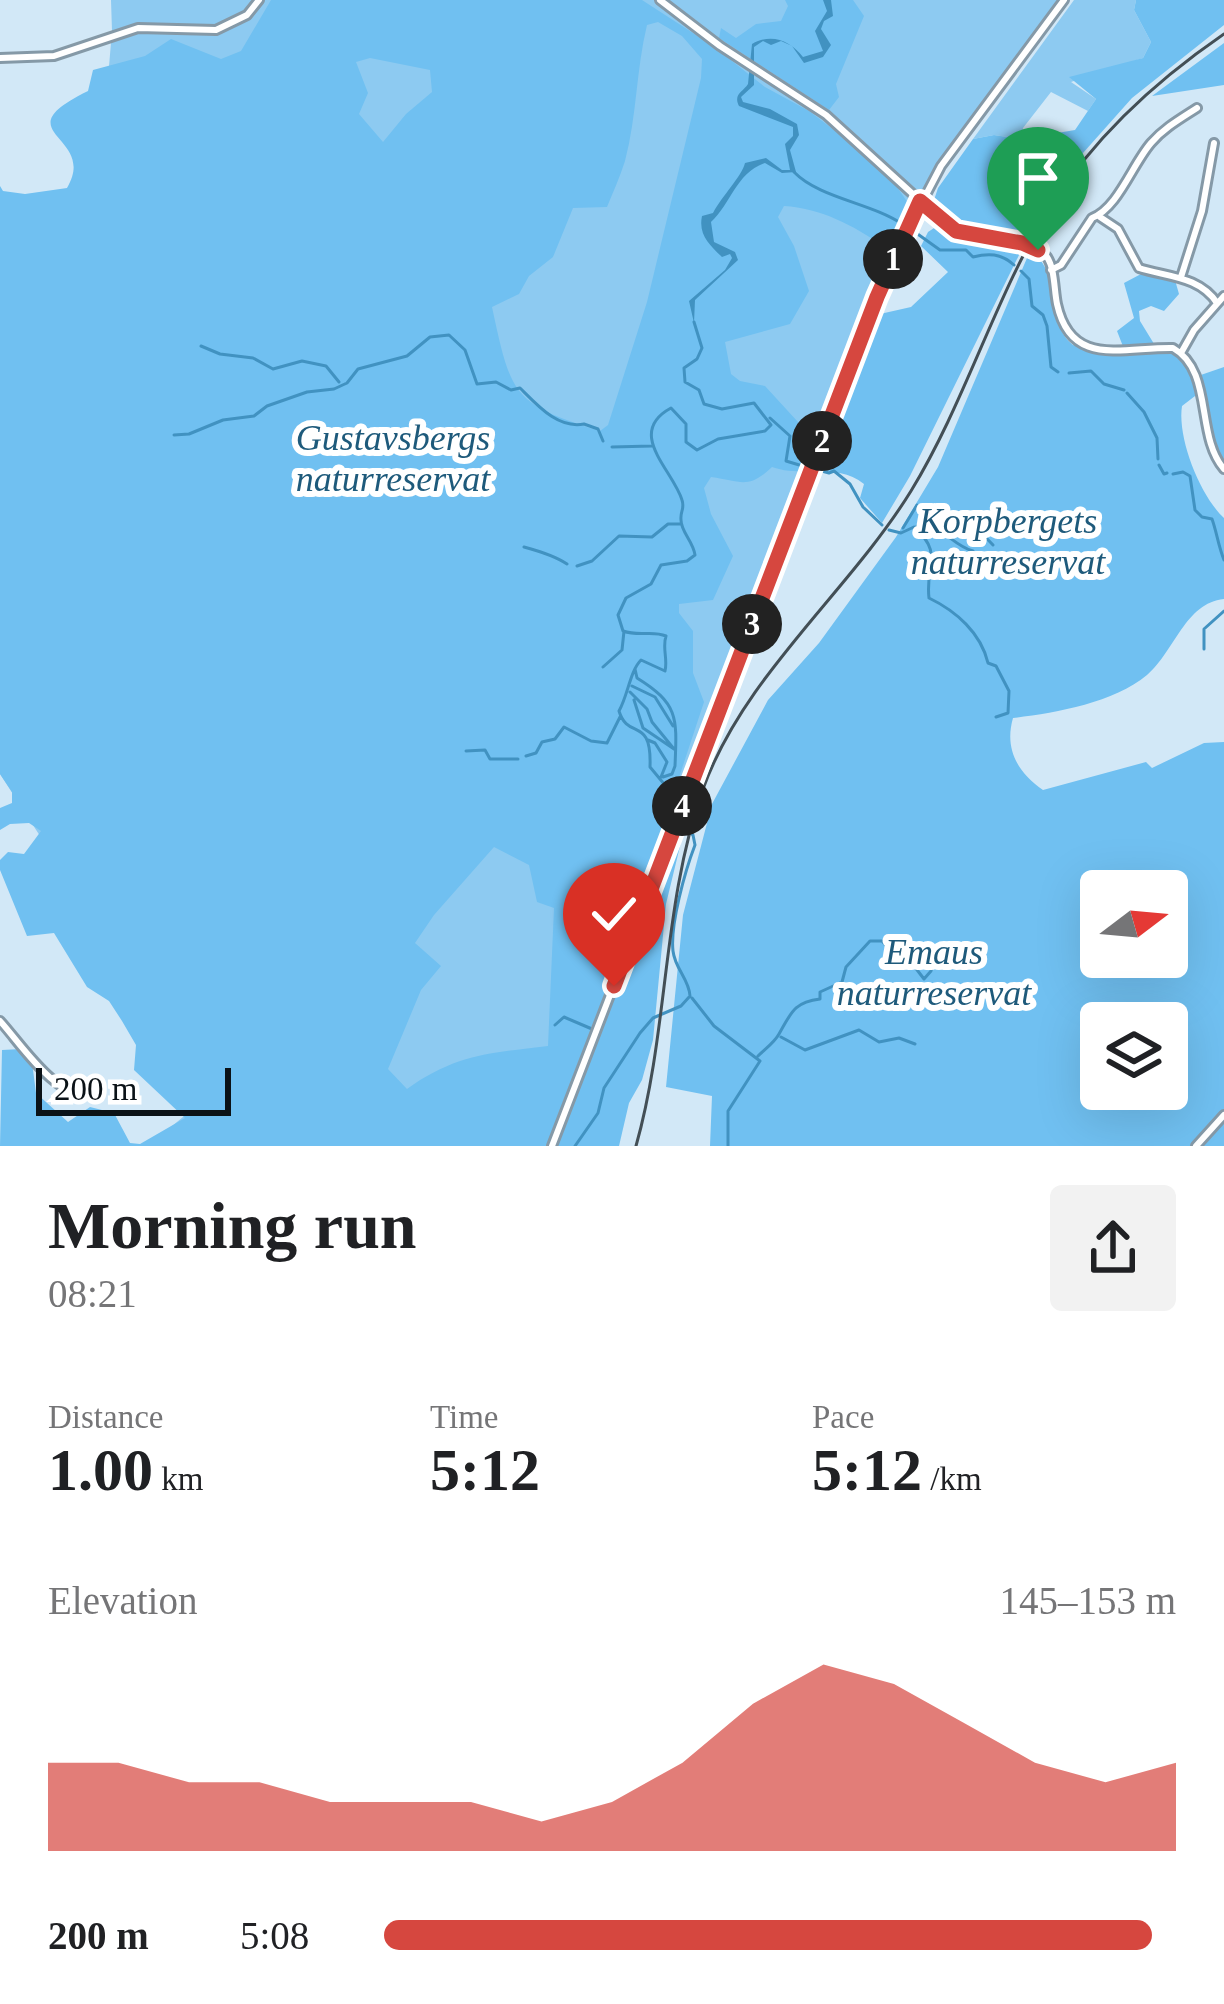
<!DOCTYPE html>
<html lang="en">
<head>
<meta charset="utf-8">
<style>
	body { margin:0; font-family:"Times New Roman",serif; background:#f2f2f2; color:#202124; height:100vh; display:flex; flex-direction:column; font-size:45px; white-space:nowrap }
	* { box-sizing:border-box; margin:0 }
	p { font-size:39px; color:#757577 }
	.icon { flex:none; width:66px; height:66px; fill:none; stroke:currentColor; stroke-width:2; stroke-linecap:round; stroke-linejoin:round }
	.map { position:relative; height:1146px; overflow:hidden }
	.details { display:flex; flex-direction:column; background:#fff; flex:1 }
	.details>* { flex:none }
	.needle { width:78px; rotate:74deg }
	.buttons { position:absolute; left:1080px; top:870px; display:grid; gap:24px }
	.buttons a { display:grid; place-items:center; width:108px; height:108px; border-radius:12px; background:#fff; box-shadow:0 12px 48px #0002; font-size:60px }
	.scale { position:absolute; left:36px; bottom:30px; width:195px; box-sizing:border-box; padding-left:12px; border:6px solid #0b1217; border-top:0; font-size:33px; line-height:42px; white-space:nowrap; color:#0b1217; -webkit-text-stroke:9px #fff; paint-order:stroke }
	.pin { position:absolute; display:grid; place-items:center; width:102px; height:102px; color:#fff; margin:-123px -51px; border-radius:50% 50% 50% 0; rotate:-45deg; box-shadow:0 0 12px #0007 }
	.pin .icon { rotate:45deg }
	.km { position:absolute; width:60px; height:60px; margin:-30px; border-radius:50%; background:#222; color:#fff; font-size:33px; line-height:60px; text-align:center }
	.round { display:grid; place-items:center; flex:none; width:126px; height:126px; border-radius:12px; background:#f2f2f2 }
	.summary { display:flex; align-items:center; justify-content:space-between; height:204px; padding:0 48px }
	h1 { font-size:66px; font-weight:600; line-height:90px }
	.figures { display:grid; grid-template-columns:repeat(3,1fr); gap:18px; height:204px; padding:12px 48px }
	.figures div { display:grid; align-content:center }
	.figures b { font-size:60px; font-weight:600 }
	.figures small { font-size:33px; font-weight:400 }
	.figures p { font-size:33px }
	.chart { height:336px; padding:24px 48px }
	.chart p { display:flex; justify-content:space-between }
	.chart svg { width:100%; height:216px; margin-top:12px; fill:#d6473f; opacity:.7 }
	ul { padding:0 48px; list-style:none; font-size:39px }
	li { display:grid; grid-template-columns:192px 144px 1fr; align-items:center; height:90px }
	li i { height:30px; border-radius:15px; background:#d6473f }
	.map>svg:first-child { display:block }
</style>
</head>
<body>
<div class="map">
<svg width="1224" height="1146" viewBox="0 0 1224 1146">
	<rect width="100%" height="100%" fill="#d2e8f7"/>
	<path fill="#8dcaf1" d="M111,0H1059L926,188L910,216L548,1146H148L218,1088L142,994L0,774V289L98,196L112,31Z
		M1074,0H1136L1134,10L1151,42L1143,58L1071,82L1096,99L1088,111L1051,92L1023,128L1021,139L994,135L973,139Z"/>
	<path fill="#70c0f1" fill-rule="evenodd" d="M271,0H642L713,46L765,87L809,111L859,149L897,187L908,203L906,212L883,246C853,225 820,208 784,206L778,217L794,246L809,291L790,324L725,342L731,374L740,381L765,386L798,422L829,442L839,426L854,375L880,314L911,307L948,272L921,246L928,232L937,226L961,240L1022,249L910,476L882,523L860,498L864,484C836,462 802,478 772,467C748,490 741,481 711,477L704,488L711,514L733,556L713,600L679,604V613L693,631V673L704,702L663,826L682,838L666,904L653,1040L642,1080L629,1103L619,1146H0L2,1050L21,1049L32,1062L36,1093L68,1122L90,1107L114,1113L130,1143L140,1144L185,1118L134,1070L136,1045L122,1021L109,1001L87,987L54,933L27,936L0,870V860L8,852L24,854L41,831L29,823L10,824L0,830V808L12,803V792L0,774V186L3,191L25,194L67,188C99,134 0,134 88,91L93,70L145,56L171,39L221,59L241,51ZM658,22L682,36L702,59L701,78L647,302L608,425L600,431C512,404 511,395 492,307L519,294L529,276L553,257L573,208L607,207C613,192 620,177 625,161C637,116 636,70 647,25ZM370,58L430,70L432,92L406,114L383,142L359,114L368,93L356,62ZM494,847L529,865L537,902L554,908L548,1046C491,1053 456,1054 407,1089L388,1069L421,990L441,966L415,943L434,915Z
		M785,0H853L864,16L836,84L839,97L829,110L719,38L721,28L736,38L756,24L781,21L788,6Z
		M1136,0H1224V25L1132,98L1075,162L1025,242C993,235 945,237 934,200L938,188L973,139L994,135L1021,139L1075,130L1096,99L1069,77L1143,58L1151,42L1134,10Z
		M1224,43V85L1152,96Z
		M1030,251C1064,272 1043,321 1073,345L1107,353L1124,349L1117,331L1134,318L1124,283L1141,274L1175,280L1179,294L1164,311L1151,306L1139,311L1140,321L1159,352L1173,350L1184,359L1192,378L1224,367V464L1212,441L1205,401L1195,396L1182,406C1177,438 1200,496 1224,518V599C1185,603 1175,651 1147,675C1113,703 1055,713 1013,718C1004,749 1018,773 1043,790L1146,762L1152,768L1204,743L1224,742V1146H710L712,1096L666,1087L683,915L712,804L768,700L819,643L896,537L938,467ZM1101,891H1167V957H1101ZM1101,1023H1167V1089H1101Z"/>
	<path fill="#4192c1" d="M823,0H831L833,16L824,21L821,29L831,45L823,57L804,63L792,46L781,41L771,45L763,41L754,47V85L741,97L743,102L770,109L797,124L799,135L790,150L796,172L782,173L765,163C736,173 731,204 711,222L714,242L735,252L738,260L695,300L694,323L689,301L725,270L732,258L730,254L722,257C710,245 698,235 702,216L713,213C722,196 742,176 745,163L766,158L782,170H790L785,144L793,136V127L739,106C733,94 743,92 748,84L752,44C771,33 790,40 803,57L823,51L815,31L827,11Z"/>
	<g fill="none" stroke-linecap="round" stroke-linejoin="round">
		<path stroke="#4192c1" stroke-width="3" d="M794,172C819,198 871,203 902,224
			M912,230L940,250H966L973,257C988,253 1001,253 1014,265
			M1021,271L1029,279L1032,306L1043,315L1047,326L1051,367L1058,372
			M201,346L220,354L253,358L273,369L302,361L326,366L339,382
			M1069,373L1091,371L1104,384L1124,390
			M1127,393L1144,412L1157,438L1158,459
			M770,418L790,436L786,461L806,467
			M174,435L189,434L223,420L254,416L267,406L307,392L334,389L347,383L358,369L407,356L430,337L449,335L465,350L477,384L496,382L511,390L520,388C538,406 558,429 584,424L598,429L603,441
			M612,447L652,446
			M1159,465L1164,474L1167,473
			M818,470L829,473L834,471L850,484L863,507L882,525
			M1173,474L1183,472L1190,476L1195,510L1202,517L1212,519C1217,533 1218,545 1224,560
			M917,526C941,522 951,545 973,551
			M903,528L917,505L939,518L971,522L993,545
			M889,530L901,533L914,527C944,553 925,565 929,598C956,611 981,633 988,663L996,666L1009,691L1008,713L996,717
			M524,547C539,551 555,556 567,564
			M577,566L592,561L619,536L652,537L668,524H680
			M1204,649V629L1224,611
			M603,667L622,650L624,631
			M635,669L637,678C679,704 677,718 675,766L672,774L663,777
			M632,686L655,697L673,726
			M630,692L647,709L652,722L674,749
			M634,700L643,728L674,749
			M648,740L655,743L667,762L661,777
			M466,751L485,750L490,759H518
			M526,756L536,753L542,742L555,739L564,727L591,741L607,743L620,717
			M679,802L650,767C652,715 628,741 619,711C628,695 630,671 641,660L665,671C668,659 662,648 666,636C652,630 640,637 623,631L618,615L626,598L651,584L661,565L687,561L695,555C693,541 681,532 681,520C680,511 685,509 682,500C673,470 625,433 671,408L686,424V442L697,450L718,439L765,431L771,425L754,403L722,409L704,404L699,390L685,382L684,368L697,359L702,348L694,322
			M692,998L714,1026L760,1061L728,1111V1146
			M555,1025L564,1017L592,1029
			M781,1037L805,1050L859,1030L879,1042L899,1038L915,1044
			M758,1056C765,1049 774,1043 779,1034C791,1013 794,1002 820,999V992L842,982L846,967L870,941H882L898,959L911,962L924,979L931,971L937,947
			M575,1146L598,1113L604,1088L640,1033L653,1018L681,1006L690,996C689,979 675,969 673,951C670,925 685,871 695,845L693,835L680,825L685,810"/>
		<defs>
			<path id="minor" d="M660,0L720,46L826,115L949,227C975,241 1031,234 1047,257C1055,269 1054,290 1057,304C1071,368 1122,347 1173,348C1214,371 1195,436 1224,469
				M0,58L54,56L138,28L216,30L247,15L259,0
				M1100,217L1118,229L1139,268C1167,277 1199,276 1217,303
				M1051,270L1061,265L1092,218C1118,208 1132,165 1151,143C1164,128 1180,119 1197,108
				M1181,277L1202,211L1214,143
				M1181,353L1194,330L1224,296
				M0,1021C22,1045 56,1100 92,1094
				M552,1146L895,254L941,166L1064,0
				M1196,1146L1224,1115"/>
		</defs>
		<use href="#minor" stroke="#8599a7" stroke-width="12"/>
		<use href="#minor" stroke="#fff" stroke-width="6"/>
		<path stroke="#434f56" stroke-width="3" d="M636,1146C669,1029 662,904 703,789C744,675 848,593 911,491C966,401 995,296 1051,206C1095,136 1157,80 1224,34"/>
	</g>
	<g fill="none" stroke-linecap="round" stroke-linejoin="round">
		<defs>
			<path id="route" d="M614,986L877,297L920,201L956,231L1022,243L1038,250"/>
		</defs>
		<use href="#route" stroke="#fff" stroke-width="24"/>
		<use href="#route" stroke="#d6473f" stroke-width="15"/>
	</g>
	<g text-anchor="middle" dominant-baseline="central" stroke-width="12" stroke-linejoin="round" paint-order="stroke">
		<g font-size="36" font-style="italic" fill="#1e5a7b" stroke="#fff">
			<text x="393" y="438">Gustavsbergs<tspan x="393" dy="41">naturreservat</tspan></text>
			<text x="1008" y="521">Korpbergets<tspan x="1008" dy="41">naturreservat</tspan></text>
			<text x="934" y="952">Emaus<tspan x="934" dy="41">naturreservat</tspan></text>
		</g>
	</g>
</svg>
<div class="buttons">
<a><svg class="needle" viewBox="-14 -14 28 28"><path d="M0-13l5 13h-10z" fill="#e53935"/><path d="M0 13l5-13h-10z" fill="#757577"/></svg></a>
<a><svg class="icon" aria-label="layers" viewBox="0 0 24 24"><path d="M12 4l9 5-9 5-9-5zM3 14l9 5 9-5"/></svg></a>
</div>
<div class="scale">200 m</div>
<div class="pin" style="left:1038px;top:250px;background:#1e9e55"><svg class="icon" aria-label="arrive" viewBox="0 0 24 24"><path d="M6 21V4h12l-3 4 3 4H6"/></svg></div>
<div class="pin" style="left:614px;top:986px;background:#d93025"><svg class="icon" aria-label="check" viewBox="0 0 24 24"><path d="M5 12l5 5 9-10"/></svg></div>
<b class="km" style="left:893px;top:259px">1</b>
<b class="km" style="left:822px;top:441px">2</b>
<b class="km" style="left:752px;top:624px">3</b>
<b class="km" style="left:682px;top:806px">4</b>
</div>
<section class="details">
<div class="summary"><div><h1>Morning run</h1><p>08:21</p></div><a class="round"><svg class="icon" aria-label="share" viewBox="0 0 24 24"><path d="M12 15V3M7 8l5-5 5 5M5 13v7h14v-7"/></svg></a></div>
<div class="figures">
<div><p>Distance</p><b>1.00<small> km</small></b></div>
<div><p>Time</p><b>5:12</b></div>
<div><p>Pace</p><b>5:12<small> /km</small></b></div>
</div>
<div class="chart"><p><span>Elevation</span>145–153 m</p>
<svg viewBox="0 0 160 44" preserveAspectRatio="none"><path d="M0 44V26L10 26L20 30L30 30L40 34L50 34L60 34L70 38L80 34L90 26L100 14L110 6L120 10L130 18L140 26L150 30L160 26V44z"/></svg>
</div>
<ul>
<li><b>200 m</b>5:08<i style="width:97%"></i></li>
</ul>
</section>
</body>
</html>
